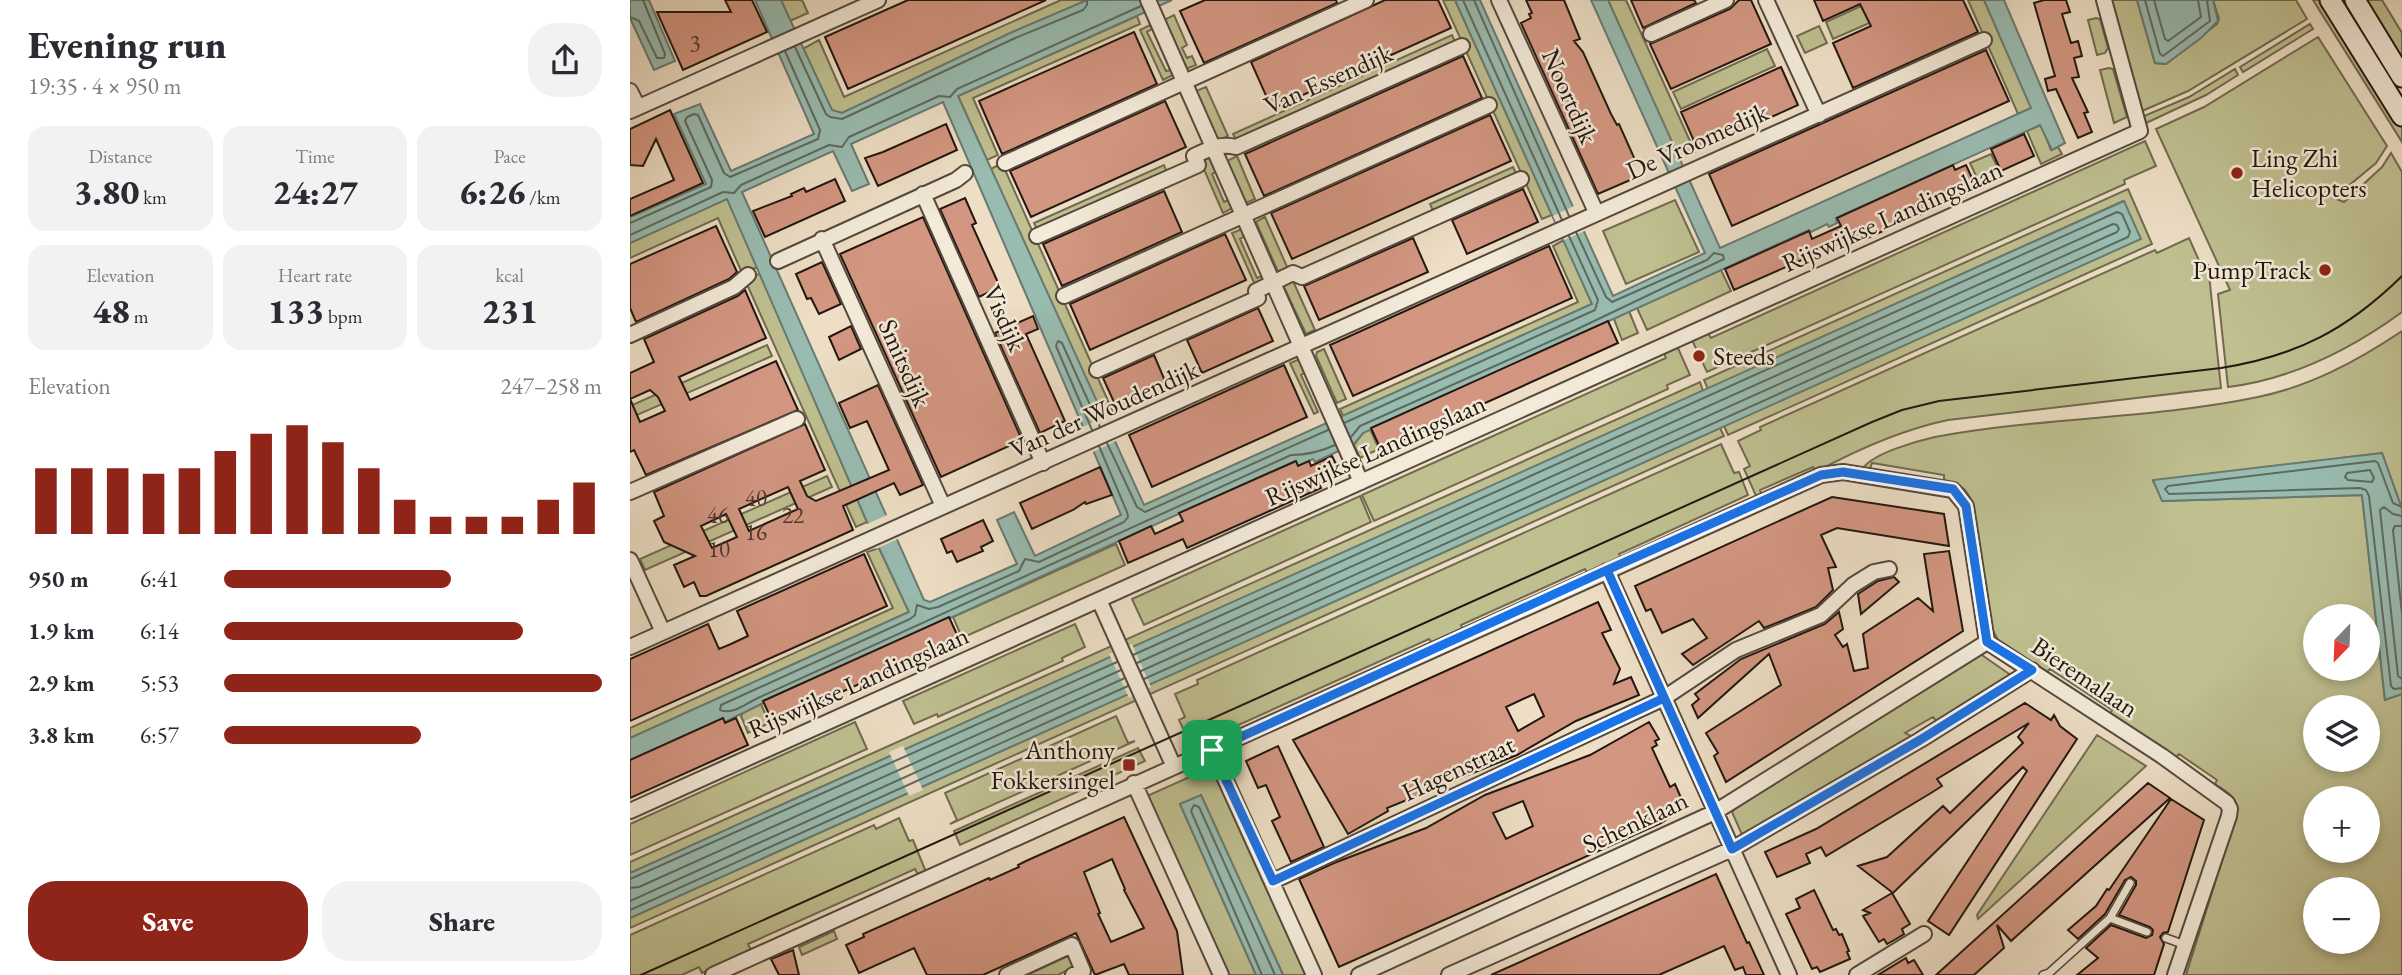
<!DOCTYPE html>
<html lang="en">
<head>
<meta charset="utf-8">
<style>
	body { margin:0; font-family:"EB Garamond",serif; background:#f2f2f3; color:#2b2b33; height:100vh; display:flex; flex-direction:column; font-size:26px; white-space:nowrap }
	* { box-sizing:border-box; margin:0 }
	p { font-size:23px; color:#7c7c81 }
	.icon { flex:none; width:38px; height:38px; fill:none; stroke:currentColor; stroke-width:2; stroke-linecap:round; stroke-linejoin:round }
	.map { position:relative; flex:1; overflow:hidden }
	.sheet { display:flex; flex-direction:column; background:#fff; width:630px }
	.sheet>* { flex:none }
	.needle { width:46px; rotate:203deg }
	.buttons { position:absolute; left:1673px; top:604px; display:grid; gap:14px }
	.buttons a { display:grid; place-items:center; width:77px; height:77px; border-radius:50%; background:#fff; box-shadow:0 4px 10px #0003; font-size:35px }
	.pin { position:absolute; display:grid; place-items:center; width:60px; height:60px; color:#fff; margin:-30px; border-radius:14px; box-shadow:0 4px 10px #0006 }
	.round { display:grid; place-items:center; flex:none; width:74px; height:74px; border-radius:28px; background:#f2f2f3 }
	.summary { display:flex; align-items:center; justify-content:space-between; height:119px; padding:0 28px }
	h1 { font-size:38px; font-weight:800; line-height:52px }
	.stats { display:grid; grid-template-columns:repeat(3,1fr); gap:10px; height:119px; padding:7px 28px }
	.stats div { display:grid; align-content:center; border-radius:18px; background:#f2f2f3; text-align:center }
	.stats b { font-size:35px; font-weight:800 }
	.stats small { font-size:19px; font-weight:400 }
	.stats p { font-size:19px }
	.chart { height:196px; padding:14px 28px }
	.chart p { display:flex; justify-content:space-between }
	.chart svg { width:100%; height:126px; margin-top:7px; stroke:#8f2418; stroke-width:6 }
	.action { display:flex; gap:14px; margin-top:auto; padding:14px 28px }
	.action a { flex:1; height:80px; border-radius:28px; background:#8f2418; color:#fff; font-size:28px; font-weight:800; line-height:80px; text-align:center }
	.action a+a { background:#f2f2f3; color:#2b2b33 }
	ul { padding:0 28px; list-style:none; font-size:23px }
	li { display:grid; grid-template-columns:112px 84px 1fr; align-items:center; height:52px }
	li i { height:18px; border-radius:9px; background:#8f2418 }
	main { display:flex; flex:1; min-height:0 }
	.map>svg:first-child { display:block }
</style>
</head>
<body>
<main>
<section class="sheet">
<div class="summary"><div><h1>Evening run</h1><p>19:35 · 4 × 950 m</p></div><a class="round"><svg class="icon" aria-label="share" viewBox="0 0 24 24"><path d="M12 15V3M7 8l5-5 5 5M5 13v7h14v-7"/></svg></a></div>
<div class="stats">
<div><p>Distance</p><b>3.80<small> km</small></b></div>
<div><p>Time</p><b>24:27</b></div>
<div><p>Pace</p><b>6:26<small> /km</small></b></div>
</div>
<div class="stats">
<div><p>Elevation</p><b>48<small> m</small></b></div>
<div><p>Heart rate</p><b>133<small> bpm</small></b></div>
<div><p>kcal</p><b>231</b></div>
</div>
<div class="chart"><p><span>Elevation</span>247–258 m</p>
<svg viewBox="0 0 160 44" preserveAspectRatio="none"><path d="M5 44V21M15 44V21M25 44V21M35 44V23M45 44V21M55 44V15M65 44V9M75 44V6M85 44V12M95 44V21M105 44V32M115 44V38M125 44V38M135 44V38M145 44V32M155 44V26"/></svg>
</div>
<ul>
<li><b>950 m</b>6:41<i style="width:60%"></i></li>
<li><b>1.9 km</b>6:14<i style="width:79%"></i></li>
<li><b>2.9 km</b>5:53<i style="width:100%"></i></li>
<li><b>3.8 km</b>6:57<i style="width:52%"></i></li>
</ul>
<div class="action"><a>Save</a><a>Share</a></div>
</section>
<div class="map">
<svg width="1772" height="975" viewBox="0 0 1772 975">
	<rect width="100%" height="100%" fill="#eddec5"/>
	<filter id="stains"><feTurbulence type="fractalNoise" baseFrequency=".00286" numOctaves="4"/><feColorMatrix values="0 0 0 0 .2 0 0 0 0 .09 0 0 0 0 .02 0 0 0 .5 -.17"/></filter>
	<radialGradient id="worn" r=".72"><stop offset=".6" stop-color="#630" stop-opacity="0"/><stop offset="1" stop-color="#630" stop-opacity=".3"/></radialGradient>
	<path fill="#bfbf90" stroke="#706b50" stroke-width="2" fill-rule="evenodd" d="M151,0H172L178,13L160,21Z
		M431,0H459L212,113L202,111L173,49L189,40L214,97Z
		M813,0H825L922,215L912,219Z
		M978,0H996L1065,152L1049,159Z
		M1244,0H1292L1203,39L1196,22Z
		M1338,0H1354L1402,108L1388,114Z
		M1482,0H1507L1525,63L1536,64L1587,24L1589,19L1583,0H1666L1677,19L1558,91L1512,111Z
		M1683,0H1694L1772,124V142Z
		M1729,0H1752L1772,33V68Z
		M544,15L557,45L552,48L557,58L562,56L566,65L556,69L534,20Z
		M507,16L510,24L343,98L368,155L357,160L328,96Z
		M1466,18L1470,19L1478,48L1475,53L1467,55L1458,20Z
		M1680,24L1683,29L1613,72L1610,67Z
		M520,25L522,29L517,32L536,71L541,70L543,75L533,80L510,30Z
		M1189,26L1197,43L1175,53L1167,36Z
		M822,35L827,46L608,143L603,134Z
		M1688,37L1757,146L1746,163L1704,198L1714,202L1752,167L1761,153L1772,172V312C1720,350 1662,379 1598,387L1588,294L1600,290L1526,129L1574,107Z
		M1137,49L1145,66L1051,109L1043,92Z
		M1479,68L1483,69L1497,117L1484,123L1470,70Z
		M1605,69L1608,75L1576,95L1516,123L1514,116L1559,97Z
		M576,87L598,136L588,141L566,91Z
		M1411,125L1421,150L1428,147L1432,154L1411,164L1397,131Z
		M1515,141L1526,166L1494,180L1495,184L1077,372L1062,340L1078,333L1081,338Z
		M578,154L586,172L582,174L594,202L599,200L602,208L593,213L569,158Z
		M1361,154L1369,170L1348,180L1340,163Z
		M607,156L625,199L616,203L597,161Z
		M372,163L483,412L473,416L361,169Z
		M534,165L538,175L409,233L404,223Z
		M883,167L888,178L805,215L800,204Z
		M1498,189L1522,244L1098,435L1094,426L1510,238L1493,201L1078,389L1074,380Z
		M97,198L128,267L112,273L88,218L0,258V243Z
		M1045,200L1069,252L996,284L973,231Z
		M635,217L658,269L649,274L626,222Z
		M612,229L615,236L610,239L627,278L632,276L635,283L626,287L602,233Z
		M1559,238L1571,265H1578L1591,388L1318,420C1271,430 1228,449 1186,472L1183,467L1130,490L1132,496L1127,498L1114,469L1120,466L1108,441L1131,430L1130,427L1525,250L1527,253Z
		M934,240L962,304L713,416L710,409L948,302L923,246Z
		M1091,270L1101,291L1017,330L1007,308Z
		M131,273L237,522L226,527L115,280Z
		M663,281L685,330L676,334L653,285Z
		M999,311L1008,333L992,340L984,319Z
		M1772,331V509L1752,453L1523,481L1533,501L1732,495L1755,700L1772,694V975H1556L1607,813C1609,797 1596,792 1585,784L1587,780L1549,754L1546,757L1480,714L1482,710L1420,669L1417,672L1368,640L1360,625L1344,509C1339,490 1332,484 1314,480V475L1242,463L1240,469L1233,468C1244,453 1287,441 1305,437C1412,417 1522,419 1628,397C1681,386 1727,361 1772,331ZM1685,616H1738V668H1685ZM1685,707H1738V760H1685ZM1685,798H1738V850H1685ZM1685,889H1738V942H1685Z
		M137,345L142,356L0,418V406Z
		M1047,346L1060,375L1037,385L1038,389L744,521L732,495L1036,358L1034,353Z
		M694,349L716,399L707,403L686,356L687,352Z
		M670,359L676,372L671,375L688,412L684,414L660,363Z
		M1070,382L1073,391L0,873V862Z
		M1090,428L1094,436L0,928V918Z
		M740,429L749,449L730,458L724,445L733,433Z
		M1091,444L1104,473L1109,472L1118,495L989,554L991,559L958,574L955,569L831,625L833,630L803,644L799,639L595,731L597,736L564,752L549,720L555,717L545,694L568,684L567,680Z
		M197,476L202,487L15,570L10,559Z
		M730,496L741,522L514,625L502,599Z
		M486,544L495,565L332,638L323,617Z
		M249,548L279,612L0,738V728L263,608L237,552Z
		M445,624L455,647L432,658L433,661L308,717L307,714L284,724L273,701Z
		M1349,653L1382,676L1308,723L1303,717L1275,733L1283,737L1113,837L1102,812L1105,809Z
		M131,704L139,723L118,733L111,716L113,713Z
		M486,716L498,743L505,741L320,824L327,820L315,793Z
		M225,722L237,749L0,855V824Z
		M1467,735L1516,766L1348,919L1347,915Z
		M508,748L515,761L330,845L324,831Z
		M584,766L678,975H653L571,795L550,804L626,975H597L517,796Z
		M269,818L279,841L283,840L296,872L288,875L285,869L118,944L121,950L72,973L69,967L52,975H0V935L244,825L246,829Z
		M204,931L207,939L172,955L169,947Z
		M438,956L444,967L428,975H397Z"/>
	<path fill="#99bcb1" stroke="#697a71" stroke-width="2" fill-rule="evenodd" d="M0,0H19L45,61L24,70L0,18Z
		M125,0H151L202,110L212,113L380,33L457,0H542L328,96L514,505L962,304L825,0H850L983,296L1075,253L961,0H978L1090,248L1401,108L1354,0H1374L1435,143L1422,150L1410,125L1206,218L1207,223L1199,227L1197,224L1181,232L1179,230L733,433L724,444L685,462L683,459L668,466L665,461L131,704L95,722L93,718L0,760V738L279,612L237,522L97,199L0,243V217L76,184L44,114L70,104L101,171L184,134ZM313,102L491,515L405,556L384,512L367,520L387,564L300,602L294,600L112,192L203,151L222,191L239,184L221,144Z
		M1507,0H1583L1588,21L1571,38L1536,64L1525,63Z
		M1494,201L1511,239L0,918V873Z
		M1752,453L1772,509V694L1755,700L1732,495L1532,501L1523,480Z
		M571,795L653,975H626L550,804Z"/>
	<path fill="#eddec5" d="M946,205L957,230L934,240L923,216Z
		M477,416L488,440L461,453L450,428Z
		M259,514L270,538L246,549L235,525Z
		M502,644L521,687L499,698L479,654Z
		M273,746L293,790L279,796L259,752Z"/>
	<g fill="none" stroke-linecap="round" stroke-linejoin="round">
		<path stroke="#5e6a60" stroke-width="2" d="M833,0L932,220
			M844,0L939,216
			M1515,0L1530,54L1533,56L1580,21L1577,0
			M1524,0L1535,39L1538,41L1571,17L1568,0
			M0,17L9,21L27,58H34L35,54L13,0
			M165,47L196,114L200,117L212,119L383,39L453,10L457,5V0
			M0,223L81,187L82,180L55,121L57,117L64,114L68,115L94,173L100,177L188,139L190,130L155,51
			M0,235L93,192L104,193L111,185L199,145L212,147L219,137L309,96L320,97L327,89L511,6
			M714,423L965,310L968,300L939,236
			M462,430L426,346L428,341L432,343L470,427
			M721,437L730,426L939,333L1094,259L1093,255L1084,253L1077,260L982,302L976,297L946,232
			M477,443L507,507L515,512L698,430
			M469,446L497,512L498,517L494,522L409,562L395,559L389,571L308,607L299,609L287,605L285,615L280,619L91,705L90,710C103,715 115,704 128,698L661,455C677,455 690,452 705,445
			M1740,470L1744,478L1742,482L1718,480L1715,477L1717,473Z
			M1772,507L1763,503L1748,463L1745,461L1538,486L1535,489L1539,494L1730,488L1736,490L1739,496L1761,686L1764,689L1772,688
			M1772,516L1763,514L1754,507L1750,510L1768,676L1772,679
			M1772,526H1765L1763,530L1772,614
			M503,655L1487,212L1492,214L1500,232L1498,237L514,679
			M507,663L1483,224L1487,225L1489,229L1487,232L511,671
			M0,879L487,662
			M0,888L9,887L491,670
			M0,901L495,678
			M0,910L498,686
			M632,975L561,811L564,805L569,807L645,975"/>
	</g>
	<path fill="#d39681" stroke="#221710" stroke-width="2" fill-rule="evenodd" d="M95,0H122L137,32L53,70L27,12H101Z
		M278,0H416L218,89L195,37Z
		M575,0H706L707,3L574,63L550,11Z
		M755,0H808L821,28L642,109L621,62Z
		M896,0H934L950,39L944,41L953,52L981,114L987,125L989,124L1006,162L999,165L1005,178L968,194L891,23L901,18L899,14L902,13Z
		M1001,0H1064L1066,3L1013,28Z
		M1109,0H1121L1141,44L1041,89L1020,44L1100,9Z
		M1184,0H1333L1348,32L1223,88L1203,43L1241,26L1230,4L1193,21Z
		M1414,0H1436L1440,12L1432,14L1441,43L1448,41L1452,56L1444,58L1449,77L1442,78L1458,112L1454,113L1462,132L1448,138L1426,89L1418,91L1415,79L1425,76L1404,3Z
		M504,32L527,84L372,154L349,101Z
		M1356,50L1379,101L1102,226L1079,174Z
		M833,56L852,98L634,196L615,154Z
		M1151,67L1168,105L1068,150L1051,112Z
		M535,101L556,147L401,217L380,171Z
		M40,110L73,183L0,216V199L44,180L26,139L13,166L0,165V129Z
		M860,115L881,161L662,259L641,213Z
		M316,124L327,150L248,186L235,158L253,152Z
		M1394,134L1404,156L1371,171L1361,149Z
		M1323,165L1325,170L1336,165L1347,189L1213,249L1210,243L1104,290L1095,269L1179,231L1182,239L1211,226L1207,218Z
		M205,179L215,201L135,237L123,211L162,196L161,194L174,188L176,192Z
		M893,189L908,222L837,254L822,220Z
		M534,191L552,232L432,286L413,244Z
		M335,198L346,223L342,225L370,287L349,297L310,209Z
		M293,217L392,440L311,477L210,254Z
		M86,226L107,272L99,279L6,322L0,308V264Z
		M595,234L616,280L460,350L440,304Z
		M783,238L798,272L689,320L674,286Z
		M919,246L942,298L723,396L700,345Z
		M192,262L211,304L189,314L181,298L177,299L166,274Z
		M115,290L136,338L49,377L60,400L146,361L168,410L16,475L4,450L0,452V399L10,422L35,411L28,397L20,390L0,399V373L24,362L14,339L108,296Z
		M628,308L643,341L572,373L557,340Z
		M403,316L408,329L396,334L435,421L410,433L365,333Z
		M978,321L988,343L751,450L741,428Z
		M221,326L231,349L209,360L199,337Z
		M524,355L538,388L488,411L473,378Z
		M654,365L677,417L522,487L499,435Z
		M248,385L293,485L270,495L264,483L213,506L223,530L76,596H70L64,582L54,587L44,565L65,556L34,542L24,521L34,516L24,492L175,424L195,470L170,481L177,496L186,501L259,470L237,421L220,428L209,403ZM158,487L168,509L119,531L109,509ZM96,514L107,537L82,548L71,526Z
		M702,456L708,468L686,478L691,488L557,548L553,539L498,563L489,541L521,526L525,534L553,521L549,513L666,461L668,466L679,461L681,466Z
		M470,467L482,495L456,504L455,502L443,510L402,529L390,503Z
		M1202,497L1314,514L1319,546L1207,528L1191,535L1206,567L1198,568L1203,590L1186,607L1134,628L1129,621L1063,665L1052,654L1077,638L1063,619L1032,633L1021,609L1016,611L1005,586Z
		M353,520L363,541L351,547L353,551L327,562L322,551L317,553L311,539Z
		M1319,551L1333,631L1096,782L1084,756L1088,753L1076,733L1151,685L1139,654L1068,718L1062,705L1069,699L1065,694L1111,659L1195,624L1209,612L1213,629L1205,635L1213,647L1217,644L1224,671L1238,668L1233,634L1288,598L1303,611L1294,554Z
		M234,554L257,606L0,721V659L78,624L89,649L101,644L118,636L107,611Z
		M1264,577L1269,582L1231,614L1228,594L1248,581Z
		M968,602L981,630L972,633L990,669L984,684L1001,677L1009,695L946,721L887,755L757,808L758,811L718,834L663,740ZM904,694L914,716L888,731L876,707Z
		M319,617L329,639L143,723L133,701Z
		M1395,703L1421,720L1424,715L1430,726L1447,739L1319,935L1298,921L1397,771L1393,767L1263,893L1228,866L1257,857L1313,806L1320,813L1393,743L1388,737L1399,723L1307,779L1312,786L1301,793L1196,856L1191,847L1176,854L1180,863L1147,877L1135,852L1186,829Z
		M93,718L95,723L106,718L118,745L0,798V760Z
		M1019,722L1029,739L1025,741L1027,745L1022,748L1040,787L1045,784L1055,807L1031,823L709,967L669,879L704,863L796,828L855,795L960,755ZM893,801L903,826L876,839L863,813Z
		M648,746L694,847L661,862L642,821L650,817L636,785L628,788L616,761Z
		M1518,783L1540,798L1381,941L1367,925L1374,948L1344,975H1306Z
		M1541,799L1574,820L1538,932L1533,933L1530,937L1534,944L1524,975H1447L1468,958L1456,948L1481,925L1516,938L1522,935L1523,930L1520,927L1489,915L1506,885V881L1501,877L1495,880L1475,914L1448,939L1438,930L1466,906L1477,889L1479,890Z
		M494,817L547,931L553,975H499L494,964L465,975L446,933L353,975H297L284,948L229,973L216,945L234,937L233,934L359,878L360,880L389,867L388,865L396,861ZM482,859L495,889L494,890L514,928L481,942L468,914L470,913L454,872Z
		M1086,874L1117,943L1119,942L1134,975H1116L1113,967L1105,970L1094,946L1029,975H861Z
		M1184,890L1203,930L1206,929L1209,935L1212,934L1219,951L1217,952L1220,959L1190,972L1187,967L1182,969L1156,914L1170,908L1166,899Z
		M1262,893L1280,924L1272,929L1274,934L1266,939L1257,944L1254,939L1249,942L1233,916L1240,913L1233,910Z
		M163,950L169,975H149L141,959Z
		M1276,958L1278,963L1284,960L1293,975H1248Z"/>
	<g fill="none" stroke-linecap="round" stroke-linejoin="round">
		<defs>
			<path id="lane" d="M1480,918L1517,932
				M1536,938L1555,945
				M1413,975L1419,973L1480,918L1500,883"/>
			<path id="street" d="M518,0L731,482
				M869,0L966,212
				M1136,0L1189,115
				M1021,34L1096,0
				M0,91L8,107
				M0,111L248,0
				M375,163L736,0
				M293,194L413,463
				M407,236L568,165L564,156C579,149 590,143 606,147L832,46
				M192,239L313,506
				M148,261L326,180L335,173
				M434,296L859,105
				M0,335L104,287L118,275
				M467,370L628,298L626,291L663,273L672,277L891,179
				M0,492L167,419
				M0,560L33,632
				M977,571L1159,975
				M469,600L544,767
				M0,647L1354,40
				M582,750L684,975
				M504,783L591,975
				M0,811L1510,131L1474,0
				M643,881L1034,698L1106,650L1191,615L1223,585L1244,572L1259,569
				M83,975L1191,475L1213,472L1323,490L1336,506L1357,642L1532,756L1597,803L1600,809L1599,816L1545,975
				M377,975L442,945L453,971L443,975
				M729,975L1085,812L1357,642
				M819,975L1102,849L1290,740L1402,670
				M1227,975L1294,934"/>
			<path id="secondary" d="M1700,0L1772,116
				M1725,0L1772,77"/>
		</defs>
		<use href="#lane" stroke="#55493d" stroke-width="10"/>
		<use href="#street" stroke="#55493d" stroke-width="18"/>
		<use href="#secondary" stroke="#221710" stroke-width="23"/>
		<use href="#lane" stroke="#f3ead9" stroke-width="7"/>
		<use href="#street" stroke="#f3ead9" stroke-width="14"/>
		<use href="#secondary" stroke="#f3ead9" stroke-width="19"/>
		<path stroke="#221710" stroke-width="2" d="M11,975L1242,422L1272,410L1309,401L1591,368C1667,356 1718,329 1772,276"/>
	</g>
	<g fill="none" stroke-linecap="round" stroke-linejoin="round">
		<defs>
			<path id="route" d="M582,750L977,570L1102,849L1290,740L1402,670L1357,642L1336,506L1323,489L1213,472L1191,475L977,570L1034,698L643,881L582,750"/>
		</defs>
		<use href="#route" stroke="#fff" stroke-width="14"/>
		<use href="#route" stroke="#1a73e8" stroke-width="9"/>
	</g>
	<g fill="#8f2418" stroke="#f3ead9" stroke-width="2.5">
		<circle cx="1607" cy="173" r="7"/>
		<circle cx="1695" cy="270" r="7"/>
		<circle cx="1069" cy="356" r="7"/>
		<rect x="492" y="758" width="14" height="14" rx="3.5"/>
	</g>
	<g text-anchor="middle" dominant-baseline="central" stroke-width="5" stroke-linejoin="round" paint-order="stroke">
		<g font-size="23" fill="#4e372c">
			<text x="65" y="43">3</text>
			<text x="126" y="498">40</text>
			<text x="88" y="515">46</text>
			<text x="163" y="515">22</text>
			<text x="126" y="532">16</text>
			<text x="89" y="549">10</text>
		</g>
		<g font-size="26" fill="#221710" stroke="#f3ead9">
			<text transform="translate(698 79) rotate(-24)">Van Essendijk</text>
			<text transform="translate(940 96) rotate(66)">Noortdijk</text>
			<text transform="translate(1067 141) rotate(-24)">De Vroomedijk</text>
			<text transform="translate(1262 216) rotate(-24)">Rijswijkse Landingslaan</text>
			<text transform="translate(375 318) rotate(66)">Visdijk</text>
			<text transform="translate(275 363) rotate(66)">Smitsdijk</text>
			<text transform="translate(474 409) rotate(-24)">Van der Woudendijk</text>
			<text transform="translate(745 450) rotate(-24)">Rijswijkse Landingslaan</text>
			<text transform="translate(1455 677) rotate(34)">Bieremalaan</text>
			<text transform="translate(228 682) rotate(-24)">Rijswijkse Landingslaan</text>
			<text transform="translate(828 768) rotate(-25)">Hagenstraat</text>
			<text transform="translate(1005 822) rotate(-25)">Schenklaan</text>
		</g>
		<g font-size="26" fill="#221710" stroke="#f3ead9" text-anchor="start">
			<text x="1621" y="158">Ling Zhi<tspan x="1621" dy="30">Helicopters</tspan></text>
			<text x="1681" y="270" text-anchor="end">PumpTrack</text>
			<text x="1083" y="356">Steeds</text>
			<text x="485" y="750" text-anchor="end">Anthony<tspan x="485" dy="30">Fokkersingel</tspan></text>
		</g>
	</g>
	<rect width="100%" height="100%" filter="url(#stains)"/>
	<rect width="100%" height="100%" fill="url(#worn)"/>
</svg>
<div class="buttons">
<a><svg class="needle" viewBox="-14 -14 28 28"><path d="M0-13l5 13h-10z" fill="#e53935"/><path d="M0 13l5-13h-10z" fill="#7c7c81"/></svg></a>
<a><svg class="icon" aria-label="layers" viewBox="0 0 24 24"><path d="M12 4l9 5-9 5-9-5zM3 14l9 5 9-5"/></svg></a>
<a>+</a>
<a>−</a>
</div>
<div class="pin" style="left:582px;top:750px;background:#1e9e55"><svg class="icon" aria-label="arrive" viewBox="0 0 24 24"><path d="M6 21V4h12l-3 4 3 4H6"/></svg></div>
</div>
</main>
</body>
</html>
